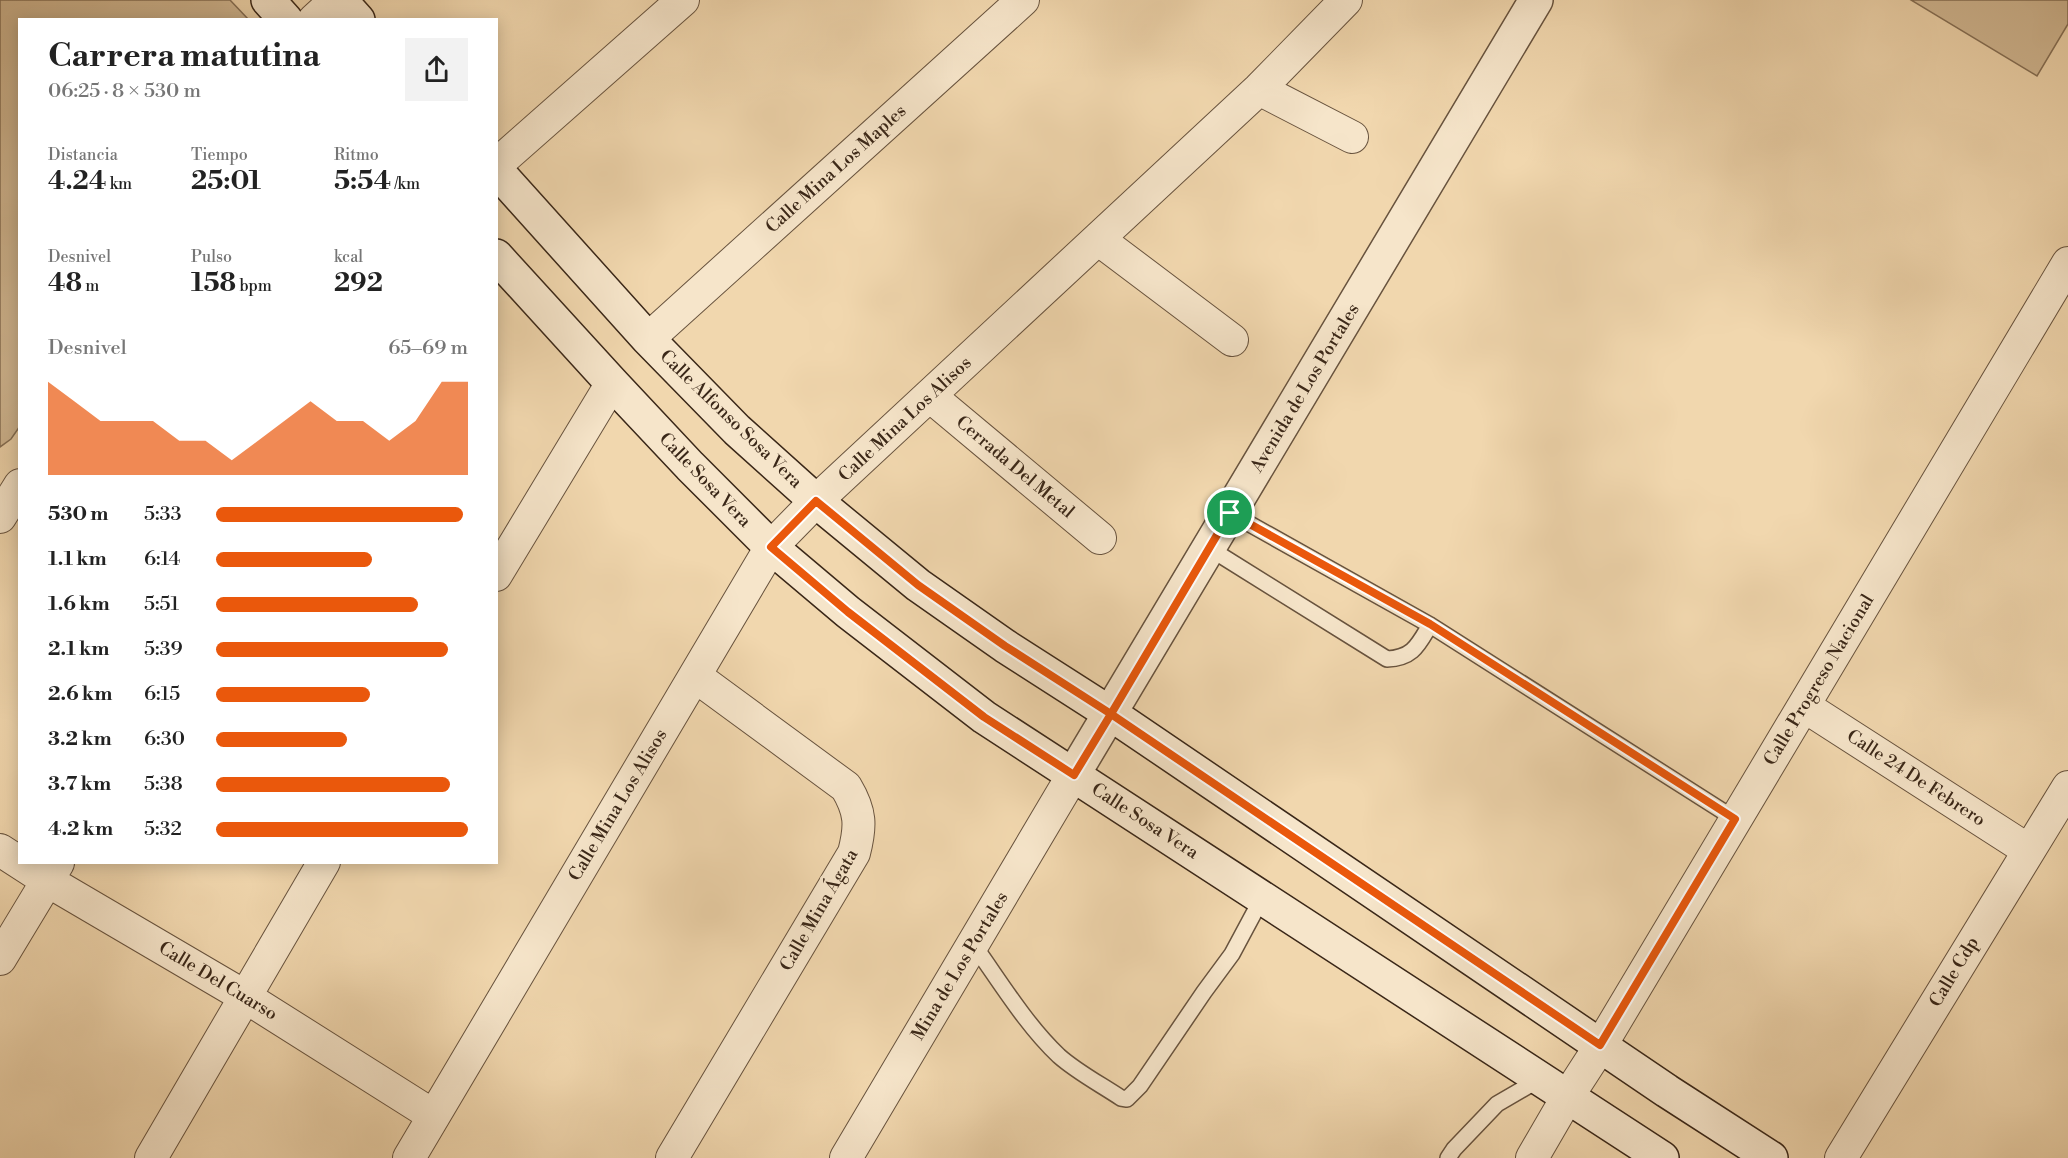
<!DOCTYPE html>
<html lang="es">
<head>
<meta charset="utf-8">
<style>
	body { margin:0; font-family:"Libre Bodoni",serif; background:#f2f2f2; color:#222; height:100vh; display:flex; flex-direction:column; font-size:22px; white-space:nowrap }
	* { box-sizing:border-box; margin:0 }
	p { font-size:20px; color:#767676 }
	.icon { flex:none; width:33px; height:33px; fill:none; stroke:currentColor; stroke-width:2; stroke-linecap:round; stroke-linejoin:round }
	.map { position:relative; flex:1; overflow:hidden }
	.details { position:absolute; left:18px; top:18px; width:480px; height:846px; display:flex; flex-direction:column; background:#fff; border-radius:0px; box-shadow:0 3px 15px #0003 }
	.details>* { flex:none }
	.pin { position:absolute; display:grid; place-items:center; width:51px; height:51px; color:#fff; margin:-26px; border:3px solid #fff; border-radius:50%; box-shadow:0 2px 6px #0007 }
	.round { display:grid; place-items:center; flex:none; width:63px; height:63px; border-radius:0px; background:#f2f2f2 }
	.overview { display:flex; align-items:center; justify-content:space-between; height:102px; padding:0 30px }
	h1 { font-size:33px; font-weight:800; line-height:45px }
	.metrics { display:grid; grid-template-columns:repeat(3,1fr); gap:9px; height:102px; padding:6px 30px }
	.metrics div { display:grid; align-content:center }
	.metrics b { font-size:26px; font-weight:800 }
	.metrics small { font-size:16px; font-weight:400 }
	.metrics p { font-size:16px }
	.chart { height:168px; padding:12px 30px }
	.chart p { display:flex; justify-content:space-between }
	.chart svg { width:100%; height:108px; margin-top:6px; fill:#ea580c; opacity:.7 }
	ul { padding:0 30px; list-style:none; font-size:20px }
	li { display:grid; grid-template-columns:96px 72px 1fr; align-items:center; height:45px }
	li i { height:15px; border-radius:8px; background:#ea580c }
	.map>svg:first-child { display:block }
</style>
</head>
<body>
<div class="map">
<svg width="2068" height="1158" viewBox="0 0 2068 1158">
	<rect width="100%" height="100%" fill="#f1d7ae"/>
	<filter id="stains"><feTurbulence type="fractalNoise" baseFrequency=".00333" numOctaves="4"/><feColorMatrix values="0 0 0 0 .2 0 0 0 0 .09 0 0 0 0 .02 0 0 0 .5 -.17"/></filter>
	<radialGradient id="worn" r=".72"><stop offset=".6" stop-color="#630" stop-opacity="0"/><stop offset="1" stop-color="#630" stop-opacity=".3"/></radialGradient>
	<path fill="#d2b994" stroke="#867056" stroke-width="1.5" d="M0,0H230L248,19L20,20V426L11,439L0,447Z
		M1911,0H2068V24L2037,76Z"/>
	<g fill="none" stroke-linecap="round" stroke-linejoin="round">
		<defs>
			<path id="service" d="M1230,513L1430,625L1735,819
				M1209,548L1387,659C1413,658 1418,645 1430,625
				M973,944C999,980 1026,1025 1059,1056C1077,1072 1100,1084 1121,1098L1127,1099L1140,1086L1204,992L1232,954L1262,898
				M1448,1158L1454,1149L1497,1104L1540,1079"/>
			<path id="minor" d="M314,20L336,0
				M1259,89L1352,137
				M496,165L683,0
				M1098,239L1232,340
				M648,339L1023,0
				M930,396L1100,538
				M0,517L20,485
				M496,575L612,383
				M1804,706L2028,850
				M0,850L48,881L244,996L434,1116
				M0,959L58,863
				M151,1158L324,862
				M409,1158L771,547L816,501L1259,89L1346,0
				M672,1158L854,853C861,826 861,812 846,787L695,676
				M846,1158L1073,775
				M1532,1158L1568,1096L1601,1045L2068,263
				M1841,1158L2068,787"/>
			<path id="tertiary" d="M1073,775L1536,0"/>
			<path id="secondary" d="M268,0L286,20
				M340,0L358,20
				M496,170L648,339L737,430L816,501L918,585L1005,646L1111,714L1667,1091L1771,1158
				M496,256L612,383L690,466L771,547L848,612L984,717L1662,1158"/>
		</defs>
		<use href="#service" stroke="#68533e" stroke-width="18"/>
		<use href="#minor" stroke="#68533e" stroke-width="34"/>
		<use href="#tertiary" stroke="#68533e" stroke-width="36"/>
		<use href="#secondary" stroke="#3a2718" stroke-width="36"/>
		<use href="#service" stroke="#f6e5ca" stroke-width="15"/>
		<use href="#minor" stroke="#f6e5ca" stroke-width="32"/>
		<use href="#tertiary" stroke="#f6e5ca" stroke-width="33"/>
		<use href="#secondary" stroke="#f6e5ca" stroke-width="33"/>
	</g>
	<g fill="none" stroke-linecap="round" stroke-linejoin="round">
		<defs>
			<path id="route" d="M1230,513L1111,714L1005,646L918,585L816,501L771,547L848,612L984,717L1074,775L1111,714L1600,1045L1735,819L1430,624L1230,513"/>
		</defs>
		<use href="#route" stroke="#fff" stroke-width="12"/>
		<use href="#route" stroke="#ea580c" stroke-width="8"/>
	</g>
	<g text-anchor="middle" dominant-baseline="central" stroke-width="6" stroke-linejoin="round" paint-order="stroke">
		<g font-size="18" fill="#3a2718" stroke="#f6e5ca">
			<text transform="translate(836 169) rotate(-42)">Calle Mina Los Maples</text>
			<text transform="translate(1305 388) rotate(-59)">Avenida de Los Portales</text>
			<text transform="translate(731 419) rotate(44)">Calle Alfonso Sosa Vera</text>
			<text transform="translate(905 419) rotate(-43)">Calle Mina Los Alisos</text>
			<text transform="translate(1015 467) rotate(40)">Cerrada Del Metal</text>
			<text transform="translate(705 480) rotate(46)">Calle Sosa Vera</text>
			<text transform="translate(1819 680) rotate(-59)">Calle Progreso Nacional</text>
			<text transform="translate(1916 778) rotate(33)">Calle 24 De Febrero</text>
			<text transform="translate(618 805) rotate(-59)">Calle Mina Los Alisos</text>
			<text transform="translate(1145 821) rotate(33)">Calle Sosa Vera</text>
			<text transform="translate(819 910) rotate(-60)">Calle Mina Ágata</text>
			<text transform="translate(960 966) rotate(-59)">Mina de Los Portales</text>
			<text transform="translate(1954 972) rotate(-59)">Calle Cdp</text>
			<text transform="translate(218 981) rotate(31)">Calle Del Cuarso</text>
		</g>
	</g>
	<rect width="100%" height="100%" filter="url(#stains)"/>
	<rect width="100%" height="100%" fill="url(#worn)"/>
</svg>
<div class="pin" style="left:1230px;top:513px;background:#1e9e55"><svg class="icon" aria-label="arrive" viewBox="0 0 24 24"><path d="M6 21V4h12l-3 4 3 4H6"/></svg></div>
<section class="details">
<div class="overview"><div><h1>Carrera matutina</h1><p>06:25 · 8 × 530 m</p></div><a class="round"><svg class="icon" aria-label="share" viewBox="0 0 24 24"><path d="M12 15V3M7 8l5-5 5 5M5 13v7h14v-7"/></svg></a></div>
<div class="metrics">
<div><p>Distancia</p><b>4.24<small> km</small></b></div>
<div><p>Tiempo</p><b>25:01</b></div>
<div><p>Ritmo</p><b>5:54<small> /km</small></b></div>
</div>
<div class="metrics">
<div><p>Desnivel</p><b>48<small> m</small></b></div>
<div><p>Pulso</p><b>158<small> bpm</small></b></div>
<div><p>kcal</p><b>292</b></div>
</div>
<div class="chart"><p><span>Desnivel</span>65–69 m</p>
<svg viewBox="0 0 160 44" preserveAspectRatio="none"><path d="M0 44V6L10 14L20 22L30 22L40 22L50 30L60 30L70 38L80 30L90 22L100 14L110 22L120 22L130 30L140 22L150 6L160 6V44z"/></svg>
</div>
<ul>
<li><b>530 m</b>5:33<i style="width:98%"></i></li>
<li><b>1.1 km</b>6:14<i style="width:62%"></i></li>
<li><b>1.6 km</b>5:51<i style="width:80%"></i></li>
<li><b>2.1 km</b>5:39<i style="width:92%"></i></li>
<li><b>2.6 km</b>6:15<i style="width:61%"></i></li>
<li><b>3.2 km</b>6:30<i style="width:52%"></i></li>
<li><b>3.7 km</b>5:38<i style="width:93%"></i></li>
<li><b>4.2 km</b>5:32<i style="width:100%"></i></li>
</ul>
</section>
</div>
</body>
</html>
